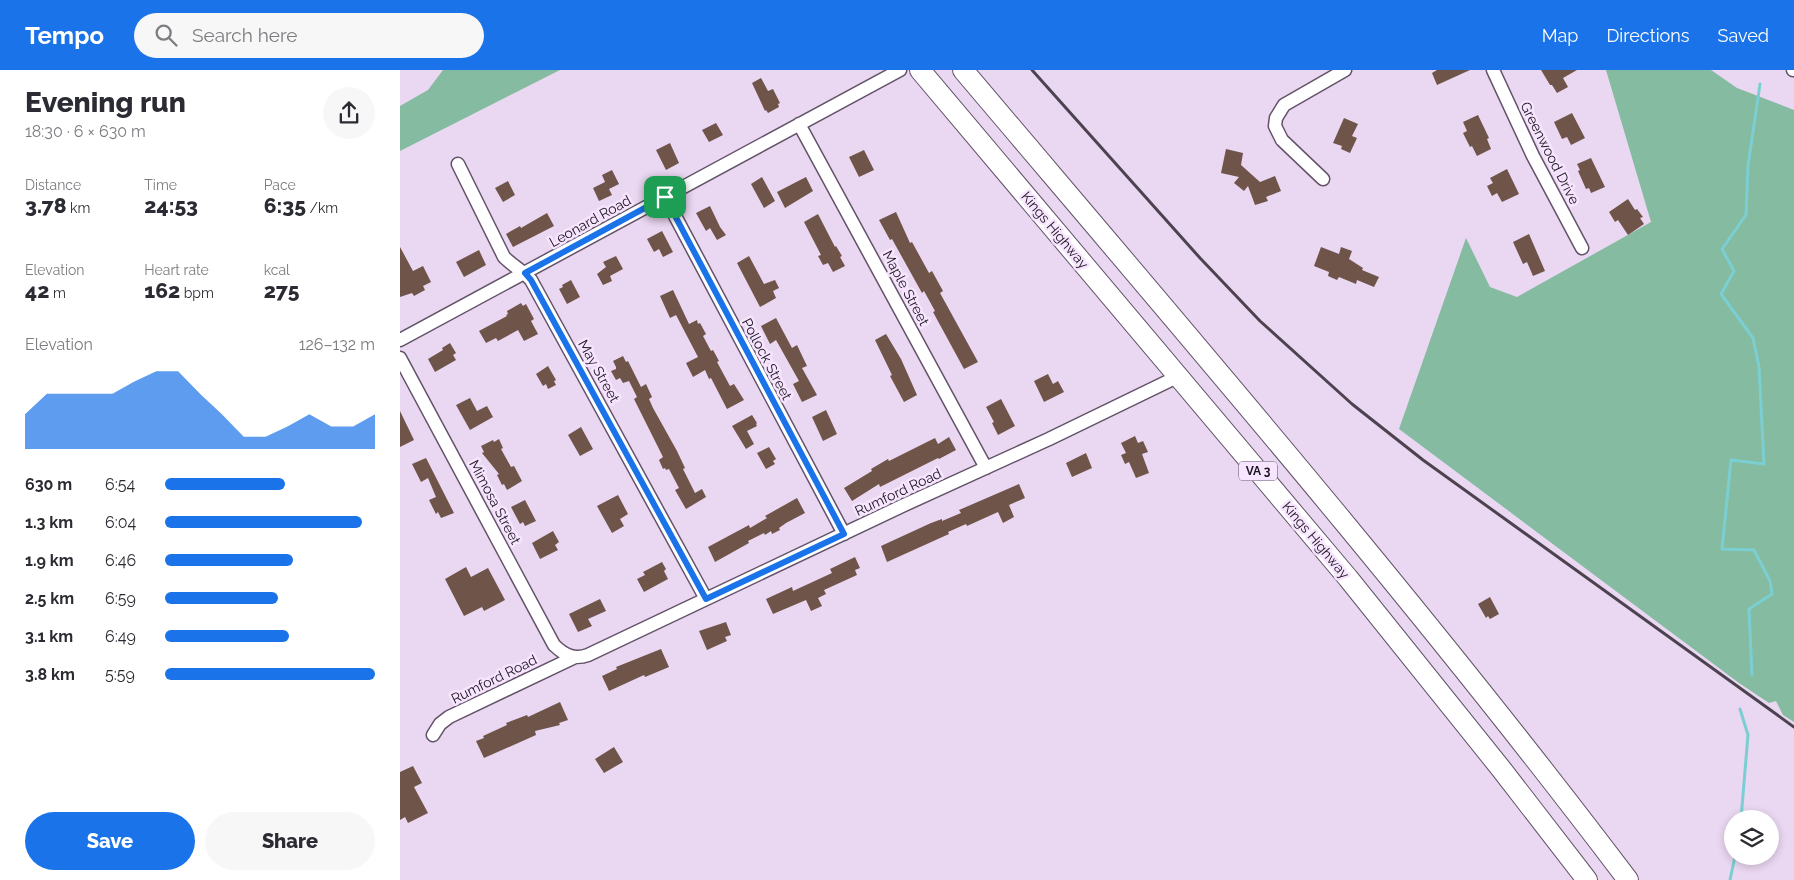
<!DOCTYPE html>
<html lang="en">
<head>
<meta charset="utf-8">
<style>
	body { margin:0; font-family:Raleway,sans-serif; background:#f7f7f7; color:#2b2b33; height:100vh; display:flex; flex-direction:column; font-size:19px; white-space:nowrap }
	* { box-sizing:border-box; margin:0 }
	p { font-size:16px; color:#7c7c81 }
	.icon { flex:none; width:28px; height:28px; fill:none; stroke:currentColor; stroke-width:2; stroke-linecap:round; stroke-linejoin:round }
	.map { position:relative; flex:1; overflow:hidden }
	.panel { display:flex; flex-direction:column; background:#fff; width:400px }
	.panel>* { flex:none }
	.fabs { position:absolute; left:1324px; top:740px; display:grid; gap:10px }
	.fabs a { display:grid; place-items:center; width:55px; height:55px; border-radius:50%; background:#fff; box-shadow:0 2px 8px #0003; font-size:25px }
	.pin { position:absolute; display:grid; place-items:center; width:42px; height:42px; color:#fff; margin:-21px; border-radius:10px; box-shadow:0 2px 8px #0006 }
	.round { display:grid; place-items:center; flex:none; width:52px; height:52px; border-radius:26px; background:#f7f7f7 }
	.headline { display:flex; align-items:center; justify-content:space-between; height:85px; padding:0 25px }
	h1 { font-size:28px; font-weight:800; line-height:38px }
	.figures { display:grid; grid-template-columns:repeat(3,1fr); gap:8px; height:85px; padding:5px 25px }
	.figures div { display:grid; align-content:center }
	.figures b { font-size:21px; font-weight:800 }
	.figures small { font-size:14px; font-weight:400 }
	.figures p { font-size:14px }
	.chart { height:140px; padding:10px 25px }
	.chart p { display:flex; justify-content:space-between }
	.chart svg { width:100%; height:90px; margin-top:5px; fill:#1a73e8; opacity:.7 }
	.button { display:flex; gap:10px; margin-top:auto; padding:10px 25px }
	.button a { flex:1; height:58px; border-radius:30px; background:#1a73e8; color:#fff; font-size:20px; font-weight:800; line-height:58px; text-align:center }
	.button a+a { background:#f7f7f7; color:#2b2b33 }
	ul { padding:0 25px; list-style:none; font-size:16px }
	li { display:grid; grid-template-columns:80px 60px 1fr; align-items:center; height:38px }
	li i { height:12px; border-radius:6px; background:#1a73e8 }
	header { display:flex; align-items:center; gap:30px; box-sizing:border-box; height:70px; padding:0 25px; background:#1a73e8; color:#fff }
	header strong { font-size:24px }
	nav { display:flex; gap:28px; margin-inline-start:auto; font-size:18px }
	.search { width:350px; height:45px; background:#f7f7f7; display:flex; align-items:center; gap:12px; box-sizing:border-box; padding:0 18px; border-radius:28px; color:#7c7c81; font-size:19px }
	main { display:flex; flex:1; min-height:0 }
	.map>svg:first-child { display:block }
</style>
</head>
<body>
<header>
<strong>Tempo</strong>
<div class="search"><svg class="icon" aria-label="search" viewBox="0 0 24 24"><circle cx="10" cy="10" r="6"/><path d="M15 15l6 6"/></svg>Search here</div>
<nav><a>Map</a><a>Directions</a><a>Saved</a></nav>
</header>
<main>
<section class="panel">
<div class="headline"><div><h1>Evening run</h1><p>18:30 · 6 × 630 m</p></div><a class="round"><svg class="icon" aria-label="share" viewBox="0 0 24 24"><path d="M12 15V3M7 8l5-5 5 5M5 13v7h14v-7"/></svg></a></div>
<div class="figures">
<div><p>Distance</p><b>3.78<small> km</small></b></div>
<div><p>Time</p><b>24:53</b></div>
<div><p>Pace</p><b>6:35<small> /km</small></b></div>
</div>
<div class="figures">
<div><p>Elevation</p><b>42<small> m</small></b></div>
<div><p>Heart rate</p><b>162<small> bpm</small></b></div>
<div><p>kcal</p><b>275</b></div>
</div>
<div class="chart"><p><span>Elevation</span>126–132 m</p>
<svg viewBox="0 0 160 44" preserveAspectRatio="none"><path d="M0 44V27L10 17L20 17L30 17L40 17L50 11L60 6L70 6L80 17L90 27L100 38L110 38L120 33L130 27L140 33L150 33L160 27V44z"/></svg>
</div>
<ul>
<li><b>630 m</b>6:54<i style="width:57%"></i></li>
<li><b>1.3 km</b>6:04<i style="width:94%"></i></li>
<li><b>1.9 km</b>6:46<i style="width:61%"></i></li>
<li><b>2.5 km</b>6:59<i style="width:54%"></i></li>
<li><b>3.1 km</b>6:49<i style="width:59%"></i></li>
<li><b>3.8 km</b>5:59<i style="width:100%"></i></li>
</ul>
<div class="button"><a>Save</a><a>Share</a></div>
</section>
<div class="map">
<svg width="1394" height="810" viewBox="0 0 1394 810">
	<rect width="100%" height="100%" fill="#ead7f1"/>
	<path fill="#84bba1" d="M43,0H160L0,81V36L28,20Z
		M1206,0H1311L1337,18L1394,40V652L1383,645L1376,631L1369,633L1339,613L999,359L1066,168L1090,217L1117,227L1251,152Z"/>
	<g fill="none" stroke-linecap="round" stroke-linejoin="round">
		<path stroke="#7bcfd2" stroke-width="3" d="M1352,605L1349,539L1372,524L1370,511L1354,480L1322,479L1331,390L1364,394L1359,297L1353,268L1321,224L1334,201L1322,179L1346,145L1348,96L1360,14
			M1340,639L1348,665L1341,749
			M1330,810L1335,786"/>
	</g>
	<path fill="#6f544a" d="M1037,0H1070L1037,15L1032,3Z
		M1141,0H1177L1163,8L1168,17L1157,23L1152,15H1150Z
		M361,8L368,21L373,19L380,33L378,34L379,37L368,43L366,40L365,41L352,13Z
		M1172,43L1185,68L1171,75L1167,67L1162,69L1154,52Z
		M1078,45L1089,68L1087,69L1091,79L1077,86L1072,76L1070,77L1063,63L1067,61L1063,52Z
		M944,48L958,54L952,66L957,68L950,83L941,79L942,76L933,73Z
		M316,53L323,65L309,72L302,60Z
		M270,73L279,93L266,100L256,80Z
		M826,79L843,83L841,95L860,112L875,106L881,121L866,127L868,131L855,135L848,116L844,121L834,113L839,107L821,103Z
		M464,80L474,100L459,107L449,87Z
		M1191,88L1205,117L1191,123L1189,118L1186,119L1178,101L1180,100L1177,94Z
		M1107,99L1119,124L1102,132L1097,123L1092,126L1087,116L1093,113L1090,108Z
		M212,100L219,114L209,119L212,125L199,131L193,118L205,112L202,105Z
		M362,107L375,131L364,138L351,114Z
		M406,107L413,121L385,138L377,122Z
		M108,111L115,125L103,132L95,118Z
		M1228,129L1235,140L1237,139L1243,147L1240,148L1244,154L1228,165L1218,150L1215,152L1209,142Z
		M310,136L320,157L326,165L317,170L310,158L306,161L296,143Z
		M496,142L510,173L512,172L529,203L532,201L543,221L540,223L578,292L564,299L533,242L535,241L524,221L522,223L492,169L490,170L479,150Z
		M147,143L154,156L113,177L106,164L120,156L121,158Z
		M418,144L435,177L436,176L442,186L440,187L445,196L433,202L428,193L423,195L418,186L421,185L404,152Z
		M262,161L273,182L263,187L259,179L254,182L247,169Z
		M1129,164L1145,201L1133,206L1127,192L1123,194L1113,172Z
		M0,177L13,201L23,196L31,212L23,216L25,220L14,226L12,223L0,227Z
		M921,177L939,184L941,177L952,181L949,189L963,198L962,200L979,207L974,217L957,210L956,214L939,207L937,210L928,206L929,202L914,196Z
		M79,180L86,195L64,207L56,192Z
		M216,186L223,199L210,206L212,211L203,215L197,204L206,197L203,192Z
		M349,186L364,214L375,210L379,218L373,221L376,228L360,237L337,193Z
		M171,210L180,227L167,234L159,219L163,217L162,215Z
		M273,220L289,254L297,250L298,254L300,253L306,264L303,266L311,281L313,280L319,291L317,292L330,316L334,314L344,330L327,339L311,308L309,309L305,300L293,307L286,293L298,287L276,245L270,248L260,226Z
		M121,233L123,236L126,234L134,249L131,251L138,264L124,271L118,260L98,271L96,268L86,273L79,261L107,246L106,245L108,244L107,241Z
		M376,248L392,278L397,275L407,296L402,298L417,325L402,332L393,314L399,311L376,270L370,274L361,256Z
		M486,264L501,289L517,325L504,332L490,306L492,305L475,270Z
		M50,273L56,283L53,285L56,290L35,302L28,289L43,280L42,278Z
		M223,286L226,292L228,291L241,317L246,314L252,327L249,329L253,338L277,381L285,398L283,399L295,423L302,419L306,427L286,439L275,420L279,418L269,399L266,400L265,398L263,399L259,390L263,387L234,329L237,327L229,311L223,313L220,308L216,310L211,301L216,299V297L213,291Z
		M148,296L156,310L154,311L156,315L148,319L146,314L143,316L136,304Z
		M648,304L653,314L658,311L664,322L644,332L634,311Z
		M70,328L77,341L87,336L93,347L70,360L56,335Z
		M601,329L615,356L598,365L592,353L594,352L586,337Z
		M426,340L437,364L423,371L412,347Z
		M0,341L14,370L0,377Z
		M352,345L357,353L356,354L357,356L347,361L354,374L346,379L332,356Z
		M181,357L193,379L180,386L168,365Z
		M735,366L738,373L743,371L748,382L742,384L749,403L736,408L729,392L725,394L721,385L726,383L721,373Z
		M549,367L556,380L539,389L538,388L480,417L479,414L452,431L444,418L472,401L471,399L488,389L489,391L535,368L538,374Z
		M99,369L103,378L101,379L111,397L114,396L122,411L107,420L104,414L102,415L97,405L99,404L82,383L84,382L81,376L93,370L94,372Z
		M369,377L376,389L373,391L375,394L366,399L357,383Z
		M686,383L692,398L672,407L666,393Z
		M26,388L54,443L41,448L38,442L36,444L29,430L36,427L28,408L21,412L12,394Z
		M619,414L625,428L609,435L614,447L603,453L598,442L567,456L566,454L548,462L549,464L487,492L481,476L531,453L542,449V451L561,443L559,440Z
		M218,425L228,444L220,449L224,456L212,463L197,436Z
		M397,428L405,443L386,453L379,458L380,460L372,464L371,461L365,465L364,463L348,471L349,473L315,492L308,477L349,455L350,458L367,448L365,446Z
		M125,430L136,451L125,456L123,452L120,454L111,437Z
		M153,461L159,472L155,475L158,480L140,489L132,473Z
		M455,487L460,498L455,500L457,505L424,520L426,524L418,528L422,536L411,541L406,530L373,544L366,529L392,517L393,521L432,503L430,499Z
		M262,492L266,499L264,501L268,509L244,522L237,509L245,505L243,502Z
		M66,497L71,507L88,498L105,530L84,541L82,537L64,546L45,509Z
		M1090,527L1099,544L1090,549L1088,546L1086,548L1078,534Z
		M200,529L206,541L188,549L192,556L178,562L169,544Z
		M326,552L331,565L325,567L327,571L307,580L299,561Z
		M261,579L269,597L245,607L244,605L209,621L202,606L217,599L216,597Z
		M160,632L168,650L159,653L160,655L135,661L136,665L84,688L76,671L84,668L83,666L107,655L106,653L127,645L128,647Z
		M214,677L223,692L204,703L195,689Z
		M13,696L22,713L14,717L28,743L8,753L5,747L0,750V702Z"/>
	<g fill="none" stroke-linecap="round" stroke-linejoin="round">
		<defs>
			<path id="minor" d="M1093,0L1133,86L1182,178
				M1393,0H1394
				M399,54L586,398
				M58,94L104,187C113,196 123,201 131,210L306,529
				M923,109L882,70L875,56L876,48L884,35L945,0
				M265,127L444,464
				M0,270L500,0
				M0,288L154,575C164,585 174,590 188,585L502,436L649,369L779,306
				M33,665L40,654L49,647L175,587"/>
			<path id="trunk" d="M520,0L948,508L1102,700L1187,810
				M563,0C789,267 1017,531 1228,810"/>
		</defs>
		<use href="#minor" stroke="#625369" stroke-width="15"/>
		<use href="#trunk" stroke="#625369" stroke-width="22"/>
		<use href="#minor" stroke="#fff" stroke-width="12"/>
		<use href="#trunk" stroke="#fff" stroke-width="20"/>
		<path stroke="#4d4350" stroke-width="3" d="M632,0L800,188L860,251L952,334L1023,390L1394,657"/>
	</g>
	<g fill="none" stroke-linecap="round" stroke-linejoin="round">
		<defs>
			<path id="route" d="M265,127L444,464L306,529L131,210L125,203Z"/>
		</defs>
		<use href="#route" stroke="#fff" stroke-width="10"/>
		<use href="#route" stroke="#1a73e8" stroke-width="6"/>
	</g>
	<g text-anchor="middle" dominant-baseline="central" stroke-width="5" stroke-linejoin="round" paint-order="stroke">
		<rect fill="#f7e5ff" stroke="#5e5362" stroke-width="1" x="839" y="391.5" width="38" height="19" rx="4"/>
		<g font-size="12" font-weight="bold" fill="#1c151e">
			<text x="858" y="401">VA 3</text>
		</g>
		<g font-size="14" fill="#1c151e" stroke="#f7e5ff">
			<text transform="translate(1150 83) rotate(63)">Greenwood Drive</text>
			<text transform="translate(190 151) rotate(-29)">Leonard Road</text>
			<text transform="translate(655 160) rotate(50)">Kings Highway</text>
			<text transform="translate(506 218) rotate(62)">Maple Street</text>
			<text transform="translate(367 289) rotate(62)">Pollock Street</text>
			<text transform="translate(199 301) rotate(61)">May Street</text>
			<text transform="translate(498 422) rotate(-25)">Rumford Road</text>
			<text transform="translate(95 432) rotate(62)">Mimosa Street</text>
			<text transform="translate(916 470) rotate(50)">Kings Highway</text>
			<text transform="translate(94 609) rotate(-26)">Rumford Road</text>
		</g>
	</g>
</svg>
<div class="fabs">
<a><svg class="icon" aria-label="layers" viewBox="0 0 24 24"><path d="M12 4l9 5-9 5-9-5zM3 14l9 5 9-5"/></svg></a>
</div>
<div class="pin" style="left:265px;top:127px;background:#1e9e55"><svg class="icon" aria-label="arrive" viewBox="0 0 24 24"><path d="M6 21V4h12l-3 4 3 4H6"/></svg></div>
</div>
</main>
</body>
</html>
